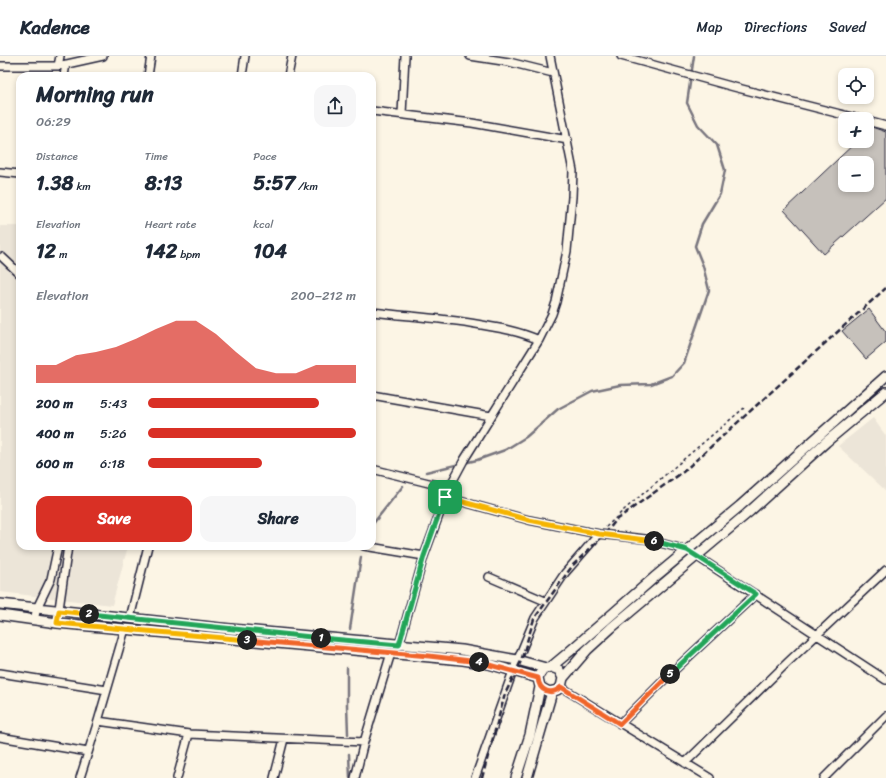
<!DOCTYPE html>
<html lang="en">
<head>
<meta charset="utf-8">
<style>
	body { margin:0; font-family:Sriracha,sans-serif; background:#f6f6f7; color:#1f2937; height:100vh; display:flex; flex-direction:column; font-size:15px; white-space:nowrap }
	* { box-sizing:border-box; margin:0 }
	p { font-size:13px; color:#747a83 }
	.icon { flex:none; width:22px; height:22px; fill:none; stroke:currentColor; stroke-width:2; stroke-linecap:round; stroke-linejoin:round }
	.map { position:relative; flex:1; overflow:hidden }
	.side { position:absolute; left:16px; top:16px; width:360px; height:478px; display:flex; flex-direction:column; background:#fff; border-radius:12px; box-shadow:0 2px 6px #0003 }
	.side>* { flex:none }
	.buttons { position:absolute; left:838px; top:12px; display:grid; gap:8px }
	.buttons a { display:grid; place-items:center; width:36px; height:36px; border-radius:8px; background:#fff; box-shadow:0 2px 6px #0003; font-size:20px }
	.pin { position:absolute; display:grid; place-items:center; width:34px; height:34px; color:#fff; margin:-17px; border-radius:8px; box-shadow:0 2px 6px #0006 }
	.km { position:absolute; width:20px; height:20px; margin:-10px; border-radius:50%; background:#222; color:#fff; font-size:11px; line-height:20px; text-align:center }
	.round { display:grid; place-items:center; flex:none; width:42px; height:42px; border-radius:12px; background:#f6f6f7 }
	.summary { display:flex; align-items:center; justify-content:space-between; height:68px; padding:0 20px }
	h1 { font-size:22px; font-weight:800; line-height:30px }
	.metrics { display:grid; grid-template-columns:repeat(3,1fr); gap:6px; height:68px; padding:4px 20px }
	.metrics div { display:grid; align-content:center }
	.metrics b { font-size:20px; font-weight:800 }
	.metrics small { font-size:11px; font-weight:400 }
	.metrics p { font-size:11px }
	.chart { height:112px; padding:8px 20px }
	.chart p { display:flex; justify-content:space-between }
	.chart svg { width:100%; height:72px; margin-top:4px; fill:#d93025; opacity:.7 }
	.primary-button { display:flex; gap:8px; margin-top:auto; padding:8px 20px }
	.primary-button a { flex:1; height:46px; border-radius:12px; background:#d93025; color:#fff; font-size:16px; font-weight:800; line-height:46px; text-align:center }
	.primary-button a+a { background:#f6f6f7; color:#1f2937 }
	ul { padding:0 20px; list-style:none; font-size:13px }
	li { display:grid; grid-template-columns:64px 48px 1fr; align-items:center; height:30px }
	li i { height:10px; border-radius:5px; background:#d93025 }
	header { display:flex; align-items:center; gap:24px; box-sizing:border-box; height:56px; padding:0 20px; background:#fff; border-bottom:1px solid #e0e1e3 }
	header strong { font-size:19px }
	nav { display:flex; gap:22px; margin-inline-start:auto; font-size:14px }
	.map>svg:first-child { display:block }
</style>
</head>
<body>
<header>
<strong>Kadence</strong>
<nav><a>Map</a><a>Directions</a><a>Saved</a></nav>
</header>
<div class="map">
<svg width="886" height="722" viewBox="0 0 886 722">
	<rect width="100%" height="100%" fill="#fcf5e5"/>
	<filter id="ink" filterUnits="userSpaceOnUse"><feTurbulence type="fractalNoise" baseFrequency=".025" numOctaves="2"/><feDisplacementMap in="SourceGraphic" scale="8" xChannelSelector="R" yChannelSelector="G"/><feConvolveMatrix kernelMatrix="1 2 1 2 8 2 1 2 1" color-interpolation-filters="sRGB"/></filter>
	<g filter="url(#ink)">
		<path fill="#ece5d8" d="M0,170H20V490H128L112,549L0,536Z
			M873,362L886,380V435L838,390Z"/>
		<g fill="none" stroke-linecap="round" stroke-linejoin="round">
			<path stroke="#78757e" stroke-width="2.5" d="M426,416L477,404L505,394L526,381L558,353L592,335L620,329L651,328L672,320L684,307L709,234L703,210L695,190L702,168L720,138L725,114L717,89L698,69L687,47L694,0
				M372,469L403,430
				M350,573L361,501
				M347,612V649L348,678
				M349,698L350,722"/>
		</g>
		<path fill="#c6c1bb" stroke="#22223b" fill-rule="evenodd" d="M872,71L886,76V142L824,198L784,154L857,85H867V76ZM845,107H867V129H845Z
			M869,253L886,276V286L866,303L842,275Z"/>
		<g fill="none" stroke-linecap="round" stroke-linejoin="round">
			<defs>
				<path id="minor" d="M470,0L509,6L553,17
					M621,0L734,31L860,63
					M0,10H58L103,0
					M58,10L60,0
					M64,20L66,8
					M148,20L151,0
					M242,20L245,0
					M288,20L292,0
					M372,55L472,67L568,84
					M402,58L405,0
					M867,65L886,70
					M0,116L20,118
					M2,201L20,218
					M372,256C405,260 438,262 470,267C494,271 517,274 539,284
					M372,339L491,360
					M372,413L449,432
					M445,441L529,464L599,478L645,483L687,494L886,624
					M364,490L424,500
					M489,521L545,545
					M130,562L148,490
					M34,564L37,552L51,523L58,490
					M57,567L68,490
					M399,589L424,500L449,432L464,404L539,284L552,258L556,246L567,195L572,141L573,115L550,0
					M0,617L107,634
					M561,631L710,722
					M98,665L189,678L364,686L391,597
					M620,668L669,619L756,538
					M0,681L88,696
					M685,707L788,606L886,514
					M80,722L98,665L125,573
					M177,722L189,678
					M274,722L284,683
					M355,722L364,686
					M475,722L513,615L535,562L565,517L599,478
					M824,722L886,660"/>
				<path id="major" d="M0,548L220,572L462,594L517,604L546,612
					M0,559L57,567L463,604L489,608L538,622
					M551,611L559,614L563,622L561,631L557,634L549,636L540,631L538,622L539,619L543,613L551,611L569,596L656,520L740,450L886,320
					M563,622L587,594L611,572L750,455L826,386L886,336
					M516,722L530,679L540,631
					M527,722L552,636"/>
			</defs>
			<use href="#minor" stroke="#22223b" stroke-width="10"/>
			<use href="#major" stroke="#22223b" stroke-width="12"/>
			<path stroke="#22223b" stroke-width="1.5" stroke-dasharray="3 3" stroke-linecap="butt" d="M606,471L625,453L744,352"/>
			<use href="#minor" stroke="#fcf5e5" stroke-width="7"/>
			<use href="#major" stroke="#fcf5e5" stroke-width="9"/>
			<path stroke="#22223b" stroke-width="2.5" stroke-dasharray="6 3" stroke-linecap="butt" d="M482,722L505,638L521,605L534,563L573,509L604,479L617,463L683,416L886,232"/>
		</g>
	</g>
	<g fill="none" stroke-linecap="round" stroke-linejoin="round" filter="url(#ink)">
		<defs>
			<path id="split-1" d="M321,582L399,589L424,500L445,441"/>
			<path id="split-2" d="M89,558L321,582"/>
			<path id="split-3" d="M89,558L59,555L57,567L247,584"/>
			<path id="split-4" d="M247,584L429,600L479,606"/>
			<path id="split-5" d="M479,606L538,622C539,635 551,640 561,631L620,668L670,618"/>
			<path id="split-6" d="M654,485L687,494L756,538L670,618"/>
			<path id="split-7" d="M445,441L529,464L599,478L654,485"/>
		</defs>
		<use href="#split-1" stroke="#fff" stroke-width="8"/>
		<use href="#split-2" stroke="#fff" stroke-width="8"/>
		<use href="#split-3" stroke="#fff" stroke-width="8"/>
		<use href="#split-4" stroke="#fff" stroke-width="8"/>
		<use href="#split-5" stroke="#fff" stroke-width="8"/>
		<use href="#split-6" stroke="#fff" stroke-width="8"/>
		<use href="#split-7" stroke="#fff" stroke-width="8"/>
		<use href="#split-1" stroke="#22a559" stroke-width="5"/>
		<use href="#split-2" stroke="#22a559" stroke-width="5"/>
		<use href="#split-3" stroke="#f5b400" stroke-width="5"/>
		<use href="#split-4" stroke="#f0652b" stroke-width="5"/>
		<use href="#split-5" stroke="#f0652b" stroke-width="5"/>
		<use href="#split-6" stroke="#22a559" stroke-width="5"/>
		<use href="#split-7" stroke="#f5b400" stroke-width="5"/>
	</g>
</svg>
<div class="buttons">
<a><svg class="icon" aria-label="locate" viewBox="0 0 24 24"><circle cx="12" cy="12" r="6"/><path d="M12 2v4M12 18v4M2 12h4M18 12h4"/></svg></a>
<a>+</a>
<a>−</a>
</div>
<div class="pin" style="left:445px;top:441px;background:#1e9e55"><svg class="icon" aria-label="arrive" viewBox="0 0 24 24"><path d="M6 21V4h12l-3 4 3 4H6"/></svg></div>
<b class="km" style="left:321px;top:582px">1</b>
<b class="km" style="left:89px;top:558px">2</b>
<b class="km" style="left:247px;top:584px">3</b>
<b class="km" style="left:479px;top:606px">4</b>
<b class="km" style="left:670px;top:618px">5</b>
<b class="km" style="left:654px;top:485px">6</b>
<section class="side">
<div class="summary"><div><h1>Morning run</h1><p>06:29</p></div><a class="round"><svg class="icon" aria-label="share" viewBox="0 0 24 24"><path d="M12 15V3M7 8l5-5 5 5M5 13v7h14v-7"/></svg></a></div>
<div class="metrics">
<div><p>Distance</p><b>1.38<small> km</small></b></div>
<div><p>Time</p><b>8:13</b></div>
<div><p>Pace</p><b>5:57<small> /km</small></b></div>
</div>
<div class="metrics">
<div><p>Elevation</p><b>12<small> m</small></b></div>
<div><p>Heart rate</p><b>142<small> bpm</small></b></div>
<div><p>kcal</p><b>104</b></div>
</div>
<div class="chart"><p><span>Elevation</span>200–212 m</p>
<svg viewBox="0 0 160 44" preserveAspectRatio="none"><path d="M0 44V33L10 33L20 27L30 25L40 22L50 17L60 11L70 6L80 6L90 14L100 25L110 35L120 38L130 38L140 33L150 33L160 33V44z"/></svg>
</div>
<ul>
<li><b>200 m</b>5:43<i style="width:82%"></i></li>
<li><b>400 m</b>5:26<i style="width:100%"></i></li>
<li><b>600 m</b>6:18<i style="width:55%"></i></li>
</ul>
<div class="primary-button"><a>Save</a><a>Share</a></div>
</section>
</div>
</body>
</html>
